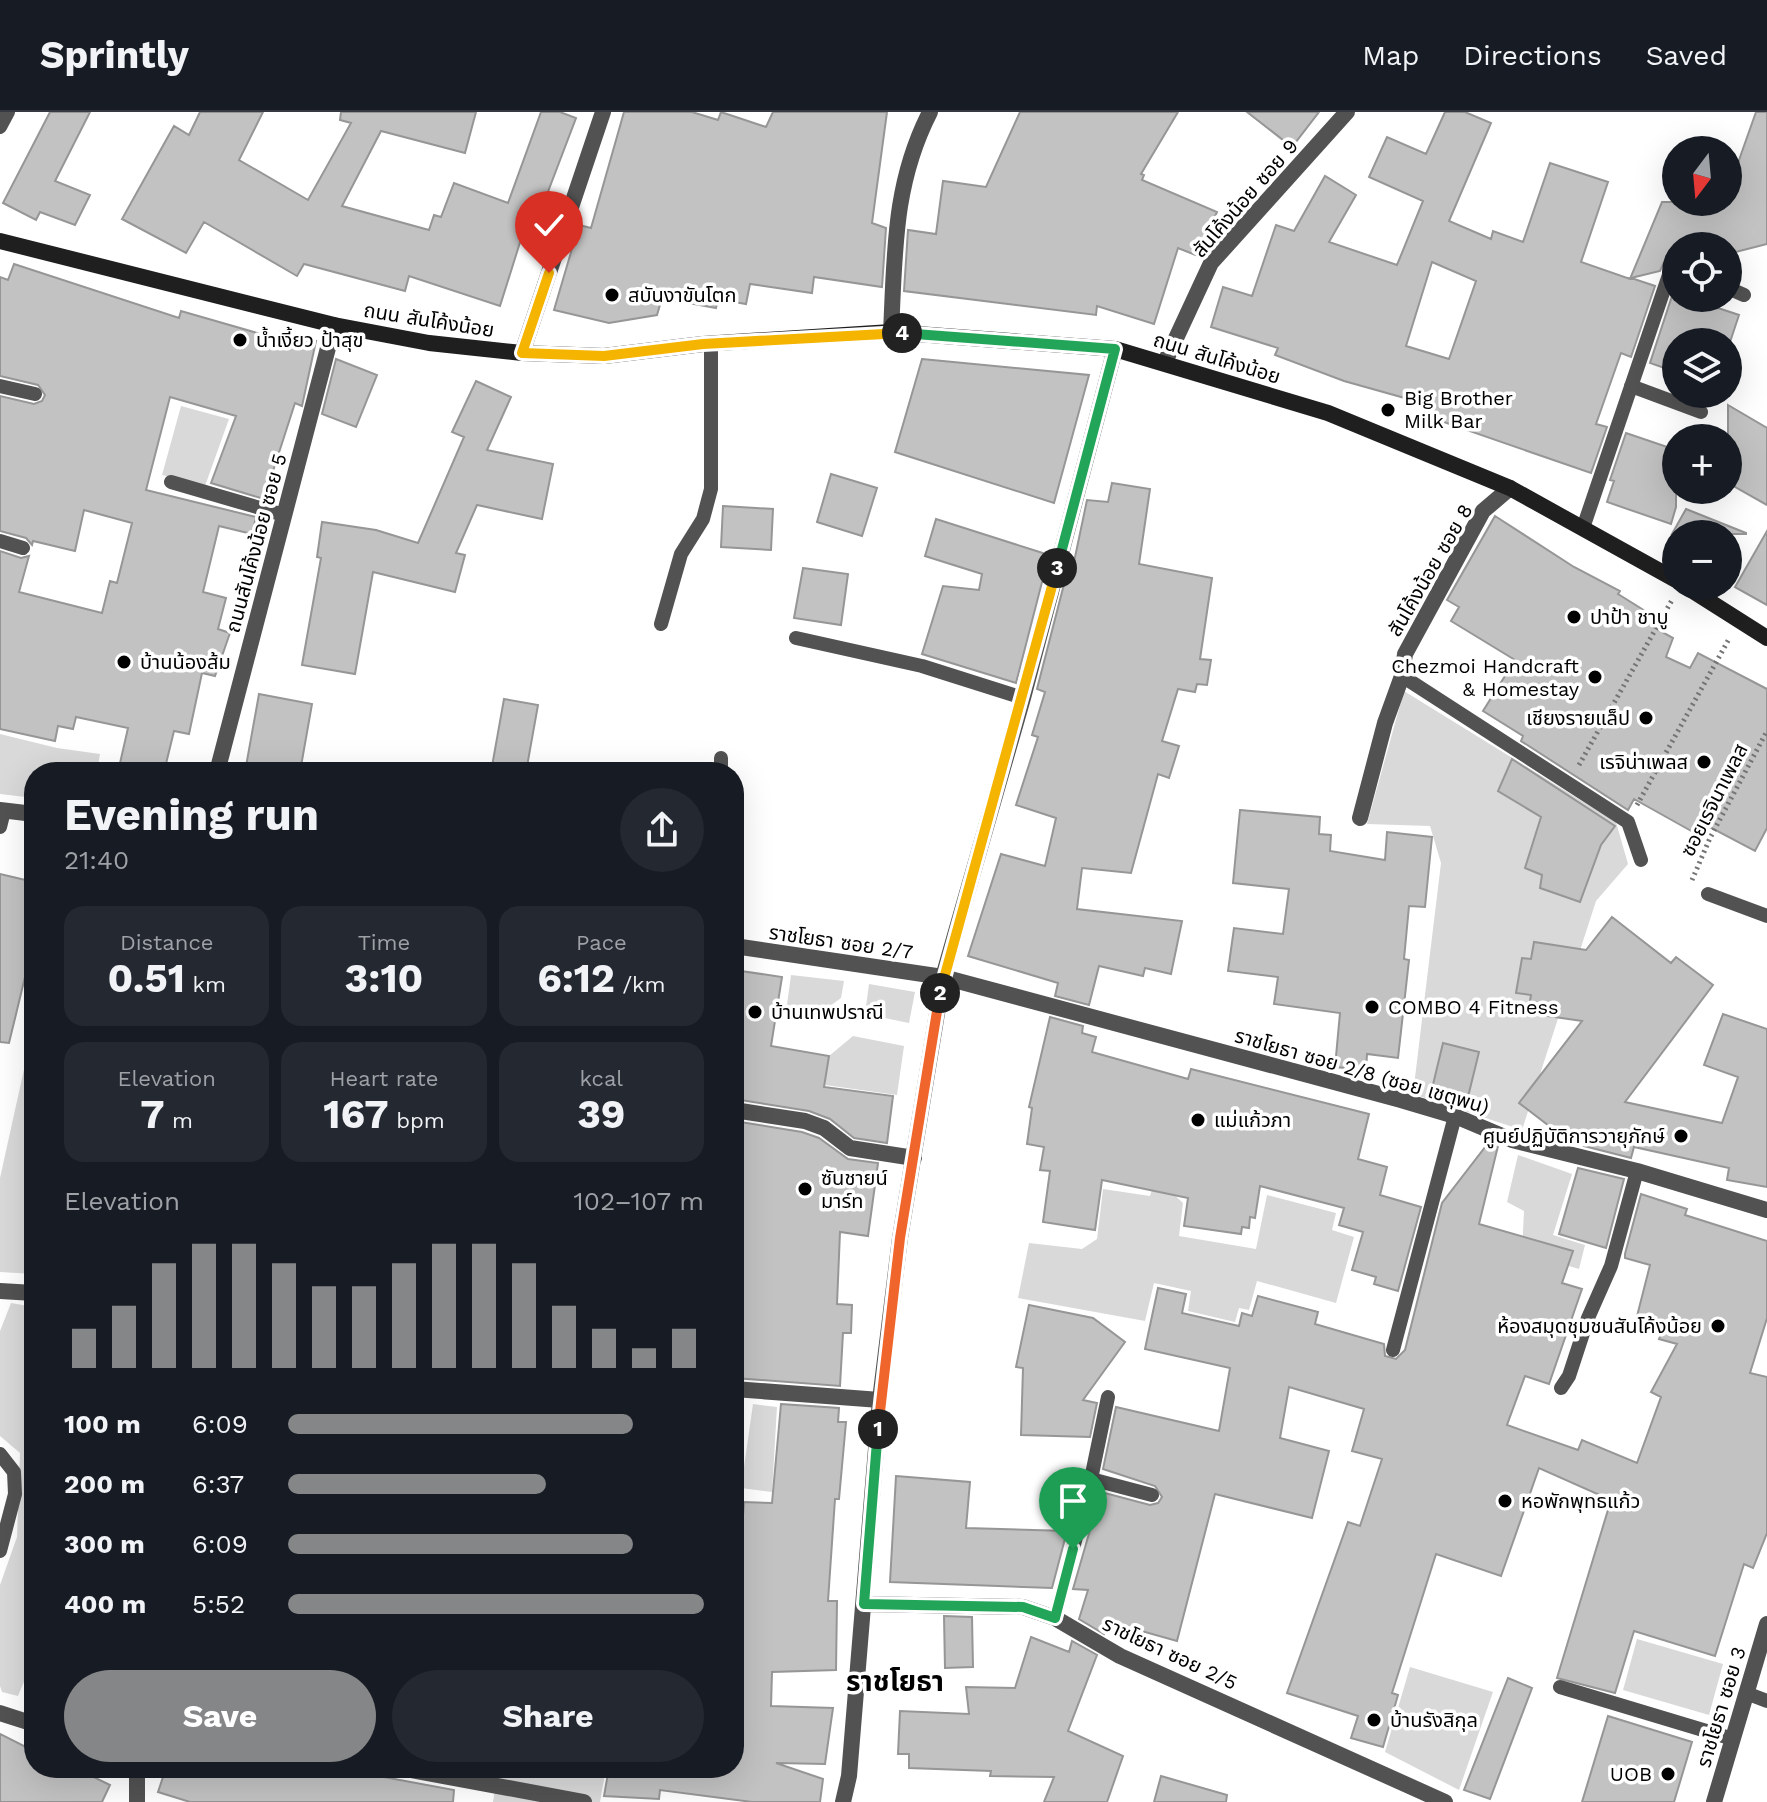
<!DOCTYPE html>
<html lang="en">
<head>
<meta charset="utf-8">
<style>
	body { margin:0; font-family:"Work Sans","Noto Sans Thai",sans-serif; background:#242831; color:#f1f3f6; height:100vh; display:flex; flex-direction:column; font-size:30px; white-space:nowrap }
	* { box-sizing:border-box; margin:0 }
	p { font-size:26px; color:#9ea1a6 }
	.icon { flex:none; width:44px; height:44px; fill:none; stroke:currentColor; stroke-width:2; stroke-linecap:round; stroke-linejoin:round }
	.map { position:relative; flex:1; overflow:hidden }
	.side { position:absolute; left:24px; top:650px; width:720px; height:1016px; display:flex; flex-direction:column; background:#171b24; border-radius:32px; box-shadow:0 8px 32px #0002 }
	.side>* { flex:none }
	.needle { width:52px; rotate:196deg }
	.fabs { position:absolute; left:1662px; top:24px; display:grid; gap:16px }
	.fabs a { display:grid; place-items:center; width:80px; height:80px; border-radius:50%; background:#171b24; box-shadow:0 8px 32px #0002; font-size:40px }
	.pin { position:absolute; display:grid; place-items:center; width:68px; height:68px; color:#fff; margin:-82px -34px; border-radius:50% 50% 50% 0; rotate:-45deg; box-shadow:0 0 8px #0007 }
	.pin .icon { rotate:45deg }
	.km { position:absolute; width:40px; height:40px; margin:-20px; border-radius:50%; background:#222; color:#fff; font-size:22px; line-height:40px; text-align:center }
	.round { display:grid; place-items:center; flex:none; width:84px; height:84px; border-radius:42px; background:#242831 }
	.summary { display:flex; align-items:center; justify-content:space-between; height:136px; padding:0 40px }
	h1 { font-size:44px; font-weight:700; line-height:60px }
	.figures { display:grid; grid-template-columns:repeat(3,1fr); gap:12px; height:136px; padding:8px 40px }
	.figures div { display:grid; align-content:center; border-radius:20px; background:#242831; text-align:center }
	.figures b { font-size:40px; font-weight:700 }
	.figures small { font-size:22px; font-weight:400 }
	.figures p { font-size:22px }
	.chart { height:224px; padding:16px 40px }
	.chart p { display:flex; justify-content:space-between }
	.chart svg { width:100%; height:144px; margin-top:8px; stroke:#858687; stroke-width:6 }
	.cta { display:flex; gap:16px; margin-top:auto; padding:16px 40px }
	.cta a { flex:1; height:92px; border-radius:48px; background:#858687; color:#fff; font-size:32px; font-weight:700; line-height:92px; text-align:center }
	.cta a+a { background:#242831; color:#f1f3f6 }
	ul { padding:0 40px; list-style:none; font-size:26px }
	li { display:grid; grid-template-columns:128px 96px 1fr; align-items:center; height:60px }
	li i { height:20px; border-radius:10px; background:#858687 }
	header { display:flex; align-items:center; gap:48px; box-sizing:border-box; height:112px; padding:0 40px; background:#171b24; border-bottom:2px solid #363941 }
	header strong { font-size:38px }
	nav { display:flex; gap:44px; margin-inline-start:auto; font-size:28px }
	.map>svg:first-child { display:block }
</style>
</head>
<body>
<header>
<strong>Sprintly</strong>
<nav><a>Map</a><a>Directions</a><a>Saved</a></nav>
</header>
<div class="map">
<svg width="1767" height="1690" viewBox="0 0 1767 1690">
	<rect width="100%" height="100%" fill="#fff"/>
	<path fill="#d9d9d9" d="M181,294L229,307L205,374L162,363Z
		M1404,579L1616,710L1628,752L1596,789L1522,1018L1413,982L1441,751L1430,714L1367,712Z
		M0,622L57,636L100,642L97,660H34V686L0,682Z
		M791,863L844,869L841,886L822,900H786Z
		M869,872L915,880L909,911L865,902Z
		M34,912V1162L0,1160V1066Z
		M853,924L904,934L897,983L825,973L829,944Z
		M1518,1043L1572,1062L1553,1123L1585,1133L1579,1157L1522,1140L1524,1099L1507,1090Z
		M1154,1071L1167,1076L1183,1091L1179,1124L1256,1137L1267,1083L1336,1101L1332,1118L1354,1125L1336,1191L1257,1169L1249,1198L1239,1196L1235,1210L1188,1199L1191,1179L1154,1171L1145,1209L1018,1186L1029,1131L1082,1137L1097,1127L1103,1077L1150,1084Z
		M11,1191L34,1195V1546L18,1584L2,1580L0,1574V1473L17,1425L20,1341L0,1324V1219Z
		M753,1292L777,1295L772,1380L741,1376Z
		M1637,1527L1723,1552L1709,1603L1623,1578Z
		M1410,1555L1493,1580L1459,1678L1385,1640Z
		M498,1656H606L600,1690H493Z"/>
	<path fill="#c2c2c2" stroke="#969696" stroke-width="2" fill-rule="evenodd" d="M50,0H90L55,69L90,83L75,113L40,100L36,108L3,91Z
		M200,0H263L239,48L308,88L351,11L340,8L341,0H476L465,41L381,19L342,94L429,118L434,103L441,105L454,71L508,91L541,0H560L576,6L530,127L522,124L500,194L409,164L405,179L304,152L297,164L204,110L186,141L122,107L174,14L189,23Z
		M624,0H692L718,8L721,0L766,15L773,0H887L872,111L886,116L882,175L814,165L812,181L750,172L746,192L718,187L716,196L662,186L657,203L609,211L554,198L579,113L591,116Z
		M1020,0H1178L1141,62L1144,63L1142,68L1217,100L1198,144L1178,136L1154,212L1097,194L1096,203L904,179L908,118L936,122L943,69L986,75Z
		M1247,0H1319L1292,35Z
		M1445,0H1465L1491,11L1449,109L1491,127L1493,119L1523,130L1550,51L1608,70L1581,150L1630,167L1662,90H1728V63L1733,65L1756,0H1767V132L1728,142V134H1676V145L1666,146L1660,159L1631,166L1655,174L1631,245L1621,241L1596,312L1607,315L1591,361L1429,305L1433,294L1344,269L1275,243L1278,236L1211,215L1223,175L1252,184L1276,113L1294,119L1325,64L1356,83L1329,130L1397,153L1423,89L1369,65L1387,25L1426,42ZM1432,150L1476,169L1449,247L1406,234Z
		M14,152L179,206L181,199L278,227L280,220L316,229L302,294L295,291L264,387L211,371L236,304L170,285L146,378L256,405L252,422L219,414L203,480L226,486L218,517L230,521L215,564L202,561L189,622L174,619L164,660H118L128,616L76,605L73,617L58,614L55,629L0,617V439L21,446L29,444L19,480L102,501L110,469L117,471L132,411L84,398L75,439L33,429L32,433L26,426L0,419V284L34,292L42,289L45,283L38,273L0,264V165L8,168Z
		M1673,181L1676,186H1688L1739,203L1730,230H1676V260L1650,251Z
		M336,247L377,263L356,315L322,302Z
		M922,247L1089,263L1054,391L895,340Z
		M476,269L511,285L487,338L553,352L542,407L477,393L456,441L465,443L455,480L373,460L355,562L302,553L321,446L317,445L322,410L376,418L418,431L464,325L452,320Z
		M1728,293L1767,316V393L1728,371Z
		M1626,321L1676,338V395L1671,412L1607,390L1614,369L1610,368Z
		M831,362L877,376L862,424L817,410Z
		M1112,371L1150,377L1139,452L1212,466L1200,547L1211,548L1207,573L1197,572L1195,580L1178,577L1162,629L1179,634L1169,666L1158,662L1131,761L1082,756L1077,797L1182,809L1171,862L1145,856L1143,864L1099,854L1089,893L1055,884L1058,871L968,844L1001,742L1045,754L1056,706L1016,693L1038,625L1032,623L1045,580L1037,577L1070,449L1074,450L1087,388L1108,390Z
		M723,394L773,397L771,438L721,435Z
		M1686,397L1746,421V422H1672Z
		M1495,404L1574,455L1620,479L1618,482L1658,507L1653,515L1673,526L1666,545L1690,556L1698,541L1767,577V716L1755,739L1708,714L1702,725L1634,687L1628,698L1521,629L1523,624L1483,599L1515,548L1451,509L1459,495L1447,488Z
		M936,407L1049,443L1016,571L922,542L943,474L979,478L982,462L925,444Z
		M1767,419V493L1735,475Z
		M803,456L848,462L841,513L794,506Z
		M259,582L312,592L300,660H245Z
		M504,587L538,593L526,660H491Z
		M1512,647L1615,714L1601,733L1580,790L1540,776L1542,763L1525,756L1541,705L1498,679Z
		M1240,698L1320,705L1319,722L1331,723L1330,739L1385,748L1387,720L1432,725L1425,795L1409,794L1404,847L1409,848L1398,946L1367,942L1366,958L1335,955L1340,901L1274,892L1278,865L1228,859L1234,816L1283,822L1289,777L1233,771Z
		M0,762L34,770V828L9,931L0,930Z
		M1612,805L1671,851L1676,845L1713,873L1625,990L1722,1011L1738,965L1704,953L1723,902L1767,917V1075L1727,1068L1729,1056L1634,1035L1631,1046L1584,1034L1586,1028L1557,1020L1519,991L1582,909L1534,902L1536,890L1530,889L1531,883L1516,881L1522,846L1531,847L1534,830L1586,838Z
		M734,858L782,865L771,934L829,944L824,975L893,984L887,1031L854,1026L830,1007L809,999L734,987Z
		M1050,905L1083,914L1082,921L1096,925L1092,940L1188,967L1191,957L1369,1002L1358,1047L1387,1055L1380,1083L1421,1095L1398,1179L1374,1172L1376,1165L1352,1158L1363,1120L1339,1113L1344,1096L1260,1074L1255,1106L1250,1105L1249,1116L1242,1115L1241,1122L1184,1114L1188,1086L1102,1068L1095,1118L1043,1110L1050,1059L1040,1058L1044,1035L1027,1032L1032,996L1029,995Z
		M1443,931L1479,940L1466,993L1430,985Z
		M734,1009L802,1020L819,1026L848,1047L878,1051L868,1124L840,1120L837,1192L852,1193L851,1221H843L840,1274L734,1266V1090L742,1031L734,1030Z
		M1489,1030L1498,1034L1479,1112L1573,1139L1562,1171L1582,1177L1549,1272L1525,1264L1507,1313L1578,1338L1582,1328L1637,1351L1661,1285L1651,1280L1677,1232L1659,1227L1662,1219L1635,1212L1650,1153L1625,1146V1142L1641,1082L1687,1097L1685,1103L1767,1129V1206L1750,1261L1767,1265V1421L1753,1456L1744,1452L1715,1544L1634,1519L1615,1581L1557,1566L1611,1388L1539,1356L1501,1464L1436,1442L1392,1581L1398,1583L1383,1635L1351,1626L1358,1604L1287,1581L1348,1410L1360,1414L1382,1347L1352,1339L1364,1297L1289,1275L1280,1326L1329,1339L1312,1406L1215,1382L1177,1529L1113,1511L1108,1512L1104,1522L1079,1507L1088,1478L1073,1477L1101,1380L1150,1393L1158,1391L1162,1385L1155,1374L1103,1357L1116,1295L1219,1319L1230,1256L1145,1237L1158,1176L1186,1182L1182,1201L1239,1214L1242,1201L1252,1204L1258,1184L1318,1200L1315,1212L1384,1232L1385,1244L1396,1247L1405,1238L1442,1091Z
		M1578,1056L1624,1067L1606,1136L1559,1122Z
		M1029,1193L1093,1206L1125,1230L1083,1288L1097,1291L1090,1325L1021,1323L1023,1256L1016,1255Z
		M781,1292L839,1296L838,1310H846L839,1387H835L828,1489H837L836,1558L772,1560L771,1594L833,1596L825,1652L776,1651L823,1667L820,1690H752L660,1678L659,1687L604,1684L609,1656H734L737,1488L744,1390L772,1391Z
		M896,1364L970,1370L966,1416L1067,1419L1052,1476L890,1470Z
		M944,1504L972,1505L973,1555L945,1556Z
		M1031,1525L1069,1540L1072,1529L1097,1543L1068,1619L1123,1644L1107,1690H1044L1054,1665L990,1664L991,1659L909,1656V1642H898L900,1599L969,1602L966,1575L1015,1576Z
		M1508,1566L1532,1576L1490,1687L1464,1678Z
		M1608,1604L1692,1630L1674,1690H1582Z
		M0,1622L34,1639V1656H75L110,1673L102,1690H0Z
		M166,1656H335L454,1678L453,1690H190L158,1680Z
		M1161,1664L1227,1683L1226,1690H1154Z"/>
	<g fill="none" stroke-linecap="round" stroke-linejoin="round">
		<path stroke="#747474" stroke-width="5" stroke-dasharray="2 4" stroke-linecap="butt" d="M1579,653L1672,488
			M1637,693L1729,527
			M1692,768L1710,726L1767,619"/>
		<path stroke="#525252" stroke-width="14" d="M0,15L8,0
			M1728,176L1744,183
			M0,274L35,282
			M1631,274L1701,300
			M171,370L284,403
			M1583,416L1672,154L1676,155
			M0,429L23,436
			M661,512L681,442L703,407L711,377V231
			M796,526L922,554L1023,586
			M1402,564L1628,710L1641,748
			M721,646V660
			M0,715L4,699
			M1708,782L1767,804
			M1393,1238L1455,1004
			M1561,1276L1569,1264L1588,1206L1611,1154L1637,1059
			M0,1342L14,1360L15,1382L0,1439
			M1091,1367L1152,1383
			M1055,1506L1091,1367L1108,1285
			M1560,1575L1733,1627
			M1746,1581L1767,1589"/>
		<path stroke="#525252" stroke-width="16" d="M891,220C895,141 893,72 930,0
			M522,241L603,0
			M1165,250L1211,151L1347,0
			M217,660L334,213
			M0,698L34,702
			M1360,706L1385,611L1402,564L1405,542L1483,399L1510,376
			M734,834L943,865L1401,988L1455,1004L1512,1028L1637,1059L1767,1098
			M734,998L805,1009L824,1016L850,1036L914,1046
			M0,1179L34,1181
			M734,1277L880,1288
			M864,1492L1023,1495L1055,1506L1120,1544L1445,1690
			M0,1601L34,1612
			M400,1656L584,1690
			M137,1690V1656
			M843,1690L849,1664L880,1288L900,1126L943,865L1023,586L1115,237
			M1714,1690L1767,1512"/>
		<path stroke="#1f1f1f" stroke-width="16" d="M0,129L334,213L429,231L522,241L604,244L703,232L891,220L1115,237L1328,301L1510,376L1676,468
			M1685,474L1767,526"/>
	</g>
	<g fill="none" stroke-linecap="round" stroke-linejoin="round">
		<defs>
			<path id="split-1" d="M878,1317L864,1492L1023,1495L1055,1506L1073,1437"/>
			<path id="split-2" d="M878,1317L900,1126L940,881"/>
			<path id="split-3" d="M940,881L1057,456"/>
			<path id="split-4" d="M902,221L1115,237L1057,456"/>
			<path id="split-5" d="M549,161L522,241L604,244L703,232L902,221"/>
		</defs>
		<use href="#split-1" stroke="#fff" stroke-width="16"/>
		<use href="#split-2" stroke="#fff" stroke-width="16"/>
		<use href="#split-3" stroke="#fff" stroke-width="16"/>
		<use href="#split-4" stroke="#fff" stroke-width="16"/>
		<use href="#split-5" stroke="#fff" stroke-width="16"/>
		<use href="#split-1" stroke="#22a559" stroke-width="10"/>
		<use href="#split-2" stroke="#f0652b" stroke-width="10"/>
		<use href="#split-3" stroke="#f5b400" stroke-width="10"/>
		<use href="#split-4" stroke="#22a559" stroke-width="10"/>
		<use href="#split-5" stroke="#f5b400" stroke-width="10"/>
	</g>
	<g fill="#000" stroke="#fff" stroke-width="3">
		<circle cx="612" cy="183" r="8"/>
		<circle cx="240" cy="228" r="8"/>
		<circle cx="1388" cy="298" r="8"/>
		<circle cx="1574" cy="505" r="8"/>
		<circle cx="124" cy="550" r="8"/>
		<circle cx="1595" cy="565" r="8"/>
		<circle cx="1646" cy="606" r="8"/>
		<circle cx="1704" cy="650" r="8"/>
		<circle cx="1372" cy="895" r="8"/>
		<circle cx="755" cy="900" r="8"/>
		<circle cx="1198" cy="1008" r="8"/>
		<circle cx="1681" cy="1024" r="8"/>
		<circle cx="805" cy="1077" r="8"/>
		<circle cx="1718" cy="1214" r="8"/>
		<circle cx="1505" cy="1389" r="8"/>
		<circle cx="1374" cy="1608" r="8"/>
		<circle cx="1668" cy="1662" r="8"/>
	</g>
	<g text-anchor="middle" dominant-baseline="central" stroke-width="7" stroke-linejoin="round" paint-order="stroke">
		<g font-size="20" fill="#000" stroke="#fff">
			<text transform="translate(1245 86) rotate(-49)">สันโค้งน้อย ซอย 9</text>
			<text transform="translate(429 208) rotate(9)">ถนน สันโค้งน้อย</text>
			<text transform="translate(1217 246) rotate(17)">ถนน สันโค้งน้อย</text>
			<text transform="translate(256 431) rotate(-75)">ถนนสันโค้งน้อย ซอย 5</text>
			<text transform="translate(1430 458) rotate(-60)">สันโค้งน้อย ซอย 8</text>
			<text transform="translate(1714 688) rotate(-63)">ซอยเรจินาเพลส</text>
			<text transform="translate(841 830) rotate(8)">ราชโยธา ซอย 2/7</text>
			<text transform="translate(1362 959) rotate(16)">ราชโยธา ซอย 2/8 (ซอย เชตุพน)</text>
			<text transform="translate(1170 1541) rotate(25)">ราชโยธา ซอย 2/5</text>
			<text transform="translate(1721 1595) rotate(-73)">ราชโยธา ซอย 3</text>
		</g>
		<g font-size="20" fill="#000" stroke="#fff" text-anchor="start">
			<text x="628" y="183">สบันงาขันโตก</text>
			<text x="256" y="228">น้ำเงี้ยว ป้าสุข</text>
			<text x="1404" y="286">Big Brother<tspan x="1404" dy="23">Milk Bar</tspan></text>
			<text x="1590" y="505">ปาป้า ชาบู</text>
			<text x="140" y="550">บ้านน้องส้ม</text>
			<text x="1579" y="554" text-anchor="end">Chezmoi Handcraft<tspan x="1579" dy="23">&amp; Homestay</tspan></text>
			<text x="1630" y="606" text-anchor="end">เชียงรายแล็ป</text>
			<text x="1688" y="650" text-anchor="end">เรจิน่าเพลส</text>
			<text x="1388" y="895">COMBO 4 Fitness</text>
			<text x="771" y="900">บ้านเทพปราณี</text>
			<text x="1214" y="1008">แม่แก้วภา</text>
			<text x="1665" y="1024" text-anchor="end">ศูนย์ปฏิบัติการวายุภักษ์</text>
			<text x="821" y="1066">ซันชายน์<tspan x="821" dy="23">มาร์ท</tspan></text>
			<text x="1702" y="1214" text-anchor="end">ห้องสมุดชุมชนสันโค้งน้อย</text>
			<text x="1521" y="1389">หอพักพุทธแก้ว</text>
			<text x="1390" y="1608">บ้านรังสิกุล</text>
			<text x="1652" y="1662" text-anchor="end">UOB</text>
		</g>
		<g font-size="28" font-weight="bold" fill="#000" stroke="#fff">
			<text x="895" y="1569">ราชโยธา</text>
		</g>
	</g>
</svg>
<div class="fabs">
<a><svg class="needle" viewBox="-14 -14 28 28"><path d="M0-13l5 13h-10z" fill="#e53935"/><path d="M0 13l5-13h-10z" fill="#9ea1a6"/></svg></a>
<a><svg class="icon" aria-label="locate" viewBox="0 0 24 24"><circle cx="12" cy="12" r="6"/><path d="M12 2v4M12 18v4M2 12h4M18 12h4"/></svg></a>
<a><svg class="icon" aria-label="layers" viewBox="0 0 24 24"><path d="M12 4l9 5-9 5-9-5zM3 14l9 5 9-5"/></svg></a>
<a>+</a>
<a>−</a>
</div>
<div class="pin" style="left:1073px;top:1437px;background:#1e9e55"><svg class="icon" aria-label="arrive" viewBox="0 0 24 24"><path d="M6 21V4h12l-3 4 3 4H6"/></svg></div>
<div class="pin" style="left:549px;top:161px;background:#d93025"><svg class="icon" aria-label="check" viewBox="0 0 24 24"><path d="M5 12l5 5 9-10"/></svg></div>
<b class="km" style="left:878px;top:1317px">1</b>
<b class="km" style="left:940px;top:881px">2</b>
<b class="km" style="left:1057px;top:456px">3</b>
<b class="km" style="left:902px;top:221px">4</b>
<section class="side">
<div class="summary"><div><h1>Evening run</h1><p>21:40</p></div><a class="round"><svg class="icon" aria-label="share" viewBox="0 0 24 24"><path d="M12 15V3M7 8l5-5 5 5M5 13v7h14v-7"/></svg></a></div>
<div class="figures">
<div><p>Distance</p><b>0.51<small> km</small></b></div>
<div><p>Time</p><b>3:10</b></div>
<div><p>Pace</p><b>6:12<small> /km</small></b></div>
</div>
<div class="figures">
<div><p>Elevation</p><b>7<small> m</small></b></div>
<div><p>Heart rate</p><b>167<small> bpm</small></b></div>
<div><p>kcal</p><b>39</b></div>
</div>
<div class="chart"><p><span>Elevation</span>102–107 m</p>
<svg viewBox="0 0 160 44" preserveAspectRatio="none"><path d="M5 44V32M15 44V25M25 44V12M35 44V6M45 44V6M55 44V12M65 44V19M75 44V19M85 44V12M95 44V6M105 44V6M115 44V12M125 44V25M135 44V32M145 44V38M155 44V32"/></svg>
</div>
<ul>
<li><b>100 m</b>6:09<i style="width:83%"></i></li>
<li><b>200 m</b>6:37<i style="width:62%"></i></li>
<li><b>300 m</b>6:09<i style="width:83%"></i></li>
<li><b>400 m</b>5:52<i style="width:100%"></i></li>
</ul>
<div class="cta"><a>Save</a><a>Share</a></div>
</section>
</div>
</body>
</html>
